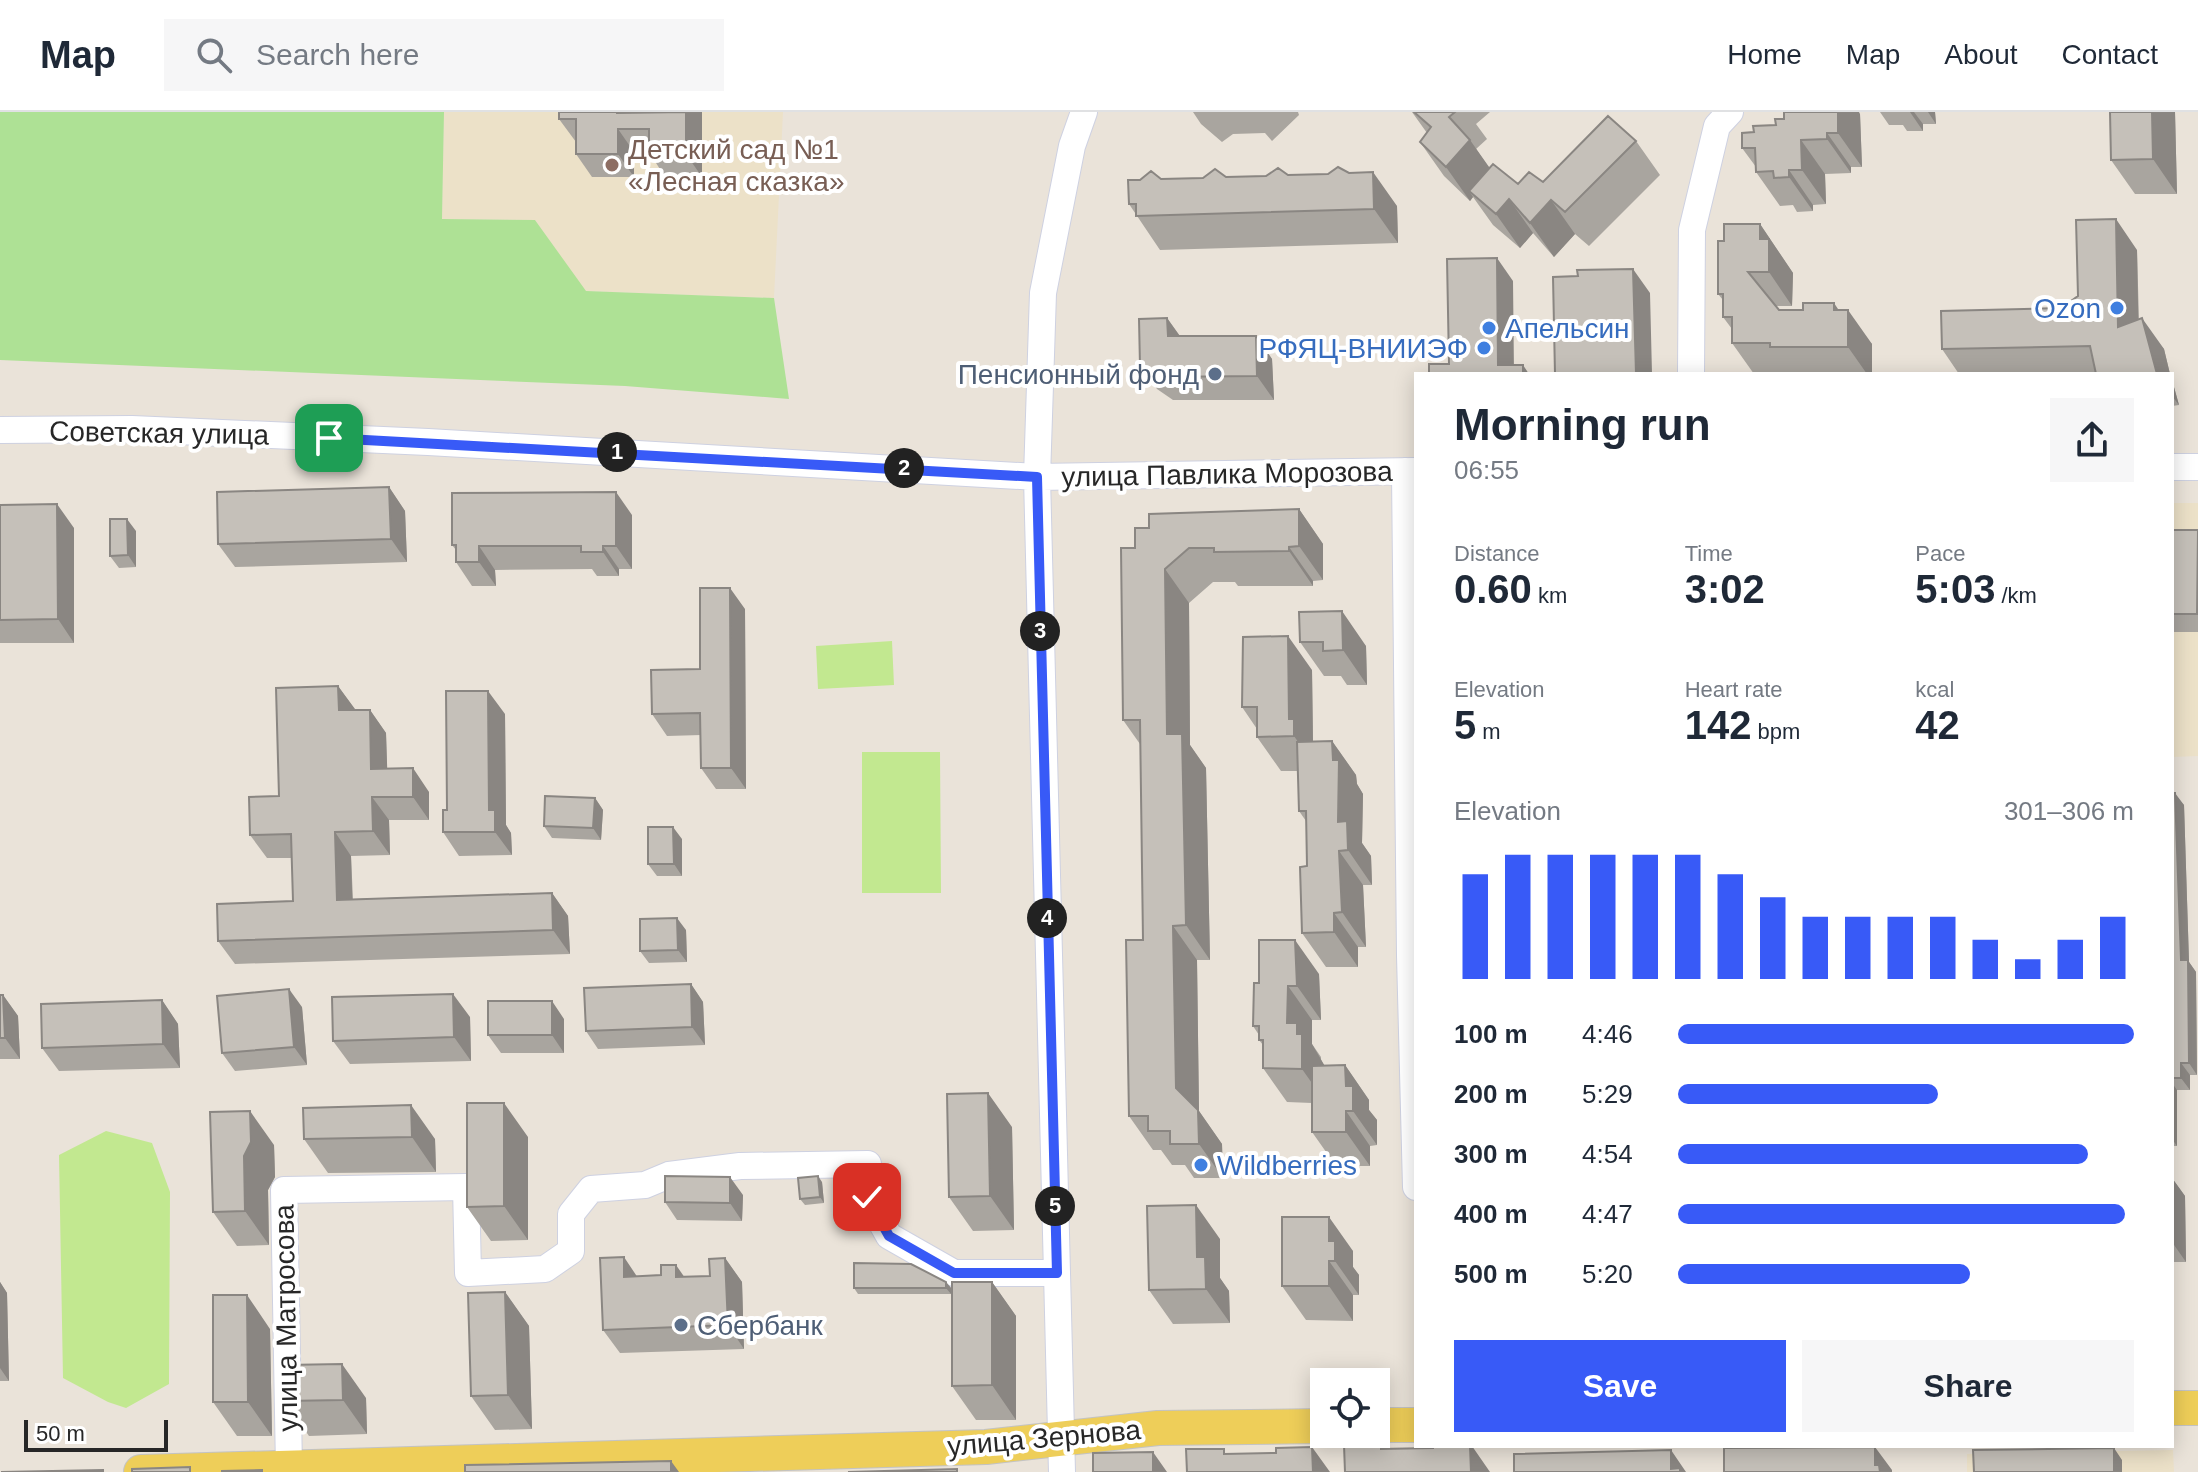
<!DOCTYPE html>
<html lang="en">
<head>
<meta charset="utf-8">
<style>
	body { margin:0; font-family:Helvetica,sans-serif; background:#f6f6f7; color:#1f2937; height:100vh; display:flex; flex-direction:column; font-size:30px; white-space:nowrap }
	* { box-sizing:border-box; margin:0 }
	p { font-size:26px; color:#747a83 }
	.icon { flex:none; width:44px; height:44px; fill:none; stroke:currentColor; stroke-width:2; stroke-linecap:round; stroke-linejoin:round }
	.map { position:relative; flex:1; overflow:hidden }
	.details { position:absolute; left:1414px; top:260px; width:760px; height:1076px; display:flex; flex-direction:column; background:#fff; border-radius:0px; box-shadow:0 4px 20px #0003 }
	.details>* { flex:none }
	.controls { position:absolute; left:1310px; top:1256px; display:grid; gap:16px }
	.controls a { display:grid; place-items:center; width:80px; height:80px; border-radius:0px; background:#fff; box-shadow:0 4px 20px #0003; font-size:40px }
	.scale { position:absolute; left:24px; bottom:20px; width:144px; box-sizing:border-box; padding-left:8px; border:4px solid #272727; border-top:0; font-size:22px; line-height:28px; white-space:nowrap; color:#272727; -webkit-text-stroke:6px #fff; paint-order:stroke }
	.pin { position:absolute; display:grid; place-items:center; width:68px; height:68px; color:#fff; margin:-34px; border-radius:16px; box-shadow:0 4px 12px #0006 }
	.km { position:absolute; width:40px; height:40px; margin:-20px; border-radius:50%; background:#222; color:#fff; font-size:22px; line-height:40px; text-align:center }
	.round { display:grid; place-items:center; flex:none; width:84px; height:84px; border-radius:0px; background:#f6f6f7 }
	.head { display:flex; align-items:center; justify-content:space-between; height:136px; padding:0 40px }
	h1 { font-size:44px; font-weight:700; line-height:60px }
	.figures { display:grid; grid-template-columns:repeat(3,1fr); gap:12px; height:136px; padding:8px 40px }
	.figures div { display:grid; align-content:center }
	.figures b { font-size:40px; font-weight:700 }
	.figures small { font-size:22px; font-weight:400 }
	.figures p { font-size:22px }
	.chart { height:224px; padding:16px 40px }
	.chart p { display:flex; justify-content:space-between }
	.chart svg { width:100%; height:144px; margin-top:8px; stroke:#385af7; stroke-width:6 }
	.button { display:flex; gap:16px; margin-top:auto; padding:16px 40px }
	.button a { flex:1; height:92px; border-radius:0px; background:#385af7; color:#fff; font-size:32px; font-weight:700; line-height:92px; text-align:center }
	.button a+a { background:#f6f6f7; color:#1f2937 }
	ul { padding:0 40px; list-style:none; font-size:26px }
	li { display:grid; grid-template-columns:128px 96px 1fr; align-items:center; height:60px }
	li i { height:20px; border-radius:10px; background:#385af7 }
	header { display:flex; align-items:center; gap:48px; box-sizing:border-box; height:112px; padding:0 40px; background:#fff; border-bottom:2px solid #e0e1e3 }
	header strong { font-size:38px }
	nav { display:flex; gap:44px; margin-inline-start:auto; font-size:28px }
	.search { width:560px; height:72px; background:#f6f6f7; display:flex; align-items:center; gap:20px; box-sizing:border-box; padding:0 28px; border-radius:0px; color:#747a83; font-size:30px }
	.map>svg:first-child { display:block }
</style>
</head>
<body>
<header>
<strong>Map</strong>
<div class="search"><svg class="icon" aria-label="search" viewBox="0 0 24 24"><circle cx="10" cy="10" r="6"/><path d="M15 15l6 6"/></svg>Search here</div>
<nav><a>Home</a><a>Map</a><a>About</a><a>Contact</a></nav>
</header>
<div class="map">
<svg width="2198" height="1360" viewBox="0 0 2198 1360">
	<rect width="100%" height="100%" fill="#eae3d9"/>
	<path fill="#ece1c8" d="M444,0H783L774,186L585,179L535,108L442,107Z
		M2172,391H2198V644L2172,645Z
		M2173,1338L2174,1360H1967V1342Z"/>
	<path fill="#aee195" d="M0,0H444L442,107L535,108L586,179L774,186L789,287L625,274L0,248Z"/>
	<path fill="#c2e890" d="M892,529L894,573L818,577L816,534Z
		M862,640H940L941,781H862Z
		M106,1019L152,1031L170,1080L169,1272L126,1296L108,1290L63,1266L59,1043Z"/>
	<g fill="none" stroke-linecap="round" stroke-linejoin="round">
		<defs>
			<path id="minor" d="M1691,262L1692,118L1717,14L1730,0
				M0,318L132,317L428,330L1037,365L1416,359
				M2172,355H2198
				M1405,359L1410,843L1416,1075
				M289,1356L284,1078L466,1075L468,1161L545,1157L571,1139V1102L591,1077L645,1073L669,1063L740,1054L868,1052L867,1085L889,1124L954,1161H1057
				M1062,1360L1037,365L1043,181L1072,34L1084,0"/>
			<path id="major" d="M2172,1296H2198
				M1376,1313H1416
				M141,1360L986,1335L1158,1316L1324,1314"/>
		</defs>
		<use href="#minor" stroke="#ced1e1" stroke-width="28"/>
		<use href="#major" stroke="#c3c3c3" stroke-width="36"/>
		<use href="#minor" stroke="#fff" stroke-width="26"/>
		<use href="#major" stroke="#eece59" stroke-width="34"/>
	</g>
	<path fill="#a9a59f" d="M634,0V1L702,0V65H665L649,40H634V65H592L576,42V30L559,7Z
		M1193,0H1298L1299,3L1272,29L1265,21L1233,22L1222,30L1201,12Z
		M1412,0H1490L1476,12L1487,27L1476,37L1489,56L1518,72L1543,70L1636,29L1660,63L1589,134L1575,122L1554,145L1533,121L1520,136L1493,113L1473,85L1470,89L1444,64L1420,30L1427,21Z
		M1880,0H1935L1936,12H1923V19H1907L1903,13H1889Z
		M2175,0L2177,82H2135L2111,48Z
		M1860,2L1862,55H1851V61L1825,62L1826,92L1813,93V99L1797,100L1793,93L1780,94L1756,60V55L1742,36L1754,20L1776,13L1784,7Z
		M1288,63L1397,94L1398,131L1160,138L1129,92L1161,67Z
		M1760,112L1793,161L1792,194H1776L1779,198H1838L1872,232V262H1754L1732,231V217L1723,205V188L1718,182L1724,129Z
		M2137,138L2139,208L2164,237L2170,262H1959L1942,237L2061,196Z
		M1167,206L1180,224H1256L1272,247L1274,288H1173L1157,277L1140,254Z
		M2172,268L2179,293L2172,294Z
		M389,375L405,399L407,450L235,455L218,432Z
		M0,393L74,416V531H0Z
		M1299,397L1323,432V468L1313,469V474H1238L1235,470H1213L1189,491L1190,633L1206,656L1210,848H1197L1199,999L1222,1032L1223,1066H1194L1185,1053H1172L1161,1038H1153L1129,1004L1143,828L1140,632L1123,608L1135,436L1149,416Z
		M632,403V457H619V464H597L592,457L495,458L496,474H472L456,450V438L452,433Z
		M2172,418H2198V520H2172Z
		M136,419V455L119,456L110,444Z
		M745,497L746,677H716L701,656V623L667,624L652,602L700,557Z
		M1299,500L1366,534L1367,573H1347L1341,564H1324L1300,530Z
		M1312,558L1313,629H1332L1356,663L1357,672L1363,682L1362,731L1371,744L1372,773H1363L1366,835H1358V855H1326L1302,821L1307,754L1306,709L1299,699L1298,659H1281L1257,625V617L1242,595Z
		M338,574L355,598H370L386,621L387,657L429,680V708H389L390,743L351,744L353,787L552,781L568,804L570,842L235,852L218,829L293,789L292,746H267L250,723L279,684Z
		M505,602L506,713L511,721L512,743L459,744L443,720L447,698Z
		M2172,681L2184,693L2189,850L2196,860L2197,963H2190V978H2177V1034H2172Z
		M595,686L603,698L601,728L552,726L544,714Z
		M682,727V764H657L648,752Z
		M686,818L687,850L649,851L640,839Z
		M1319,862L1321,908H1312V932L1321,945V948L1324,954L1345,953L1369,988V998L1377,1008V1033L1370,1034V1054H1336L1312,1020V991L1287,990L1263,956V933L1259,928V923L1253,914L1259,871Z
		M691,872L703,890L705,933L598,937L586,919Z
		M0,883H3L18,904L20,947H0Z
		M162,888L178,912L180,956L59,959L42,936Z
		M302,895L307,953L235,959L222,941Z
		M470,905L471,949L350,952L333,929Z
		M564,907V941H501L488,923Z
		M303,996L435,1027L436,1060L328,1061L304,1027Z
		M1012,1015L1014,1118L973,1119L949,1085Z
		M528,1025V1128L491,1129L467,1095Z
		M274,1033L275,1065L268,1078L269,1133L237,1134L213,1100Z
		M2172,1066L2185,1084L2186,1150H2172Z
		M822,1070L824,1091L805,1093L800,1087Z
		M743,1083L742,1109L677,1108L665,1090Z
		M1282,1105L1353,1139V1155L1359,1163V1183H1353V1209L1306,1208L1282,1174Z
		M1220,1127V1166L1229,1179L1230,1211L1173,1212L1149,1178Z
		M725,1146L742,1170L744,1237L620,1241L603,1218L637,1164H710Z
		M0,1170L7,1181L9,1269H0Z
		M946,1170L951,1176V1182H858L854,1176Z
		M992,1170L1016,1204V1308H976L952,1274Z
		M505,1180L529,1214L532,1317L495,1318L471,1284Z
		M270,1217L272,1324H237L213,1290Z
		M366,1286L367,1322L309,1324L285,1289Z"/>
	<path fill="#8a8682" d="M686,0H702V65L686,42Z
		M1838,0H1859L1860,2L1862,55L1838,21Z
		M1910,0H1914L1923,12V19Z
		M1928,0H1935L1936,12Z
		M2152,0H2175L2177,82L2153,47Z
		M618,17L634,40V65L618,42Z
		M1827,21L1851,55V61L1827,27Z
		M1470,28L1494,62L1469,79L1473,85L1470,89L1446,55Z
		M1801,28L1825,62L1826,92L1802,58Z
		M1789,58L1813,93V99L1789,65Z
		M1373,60L1397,94L1398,131L1374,97Z
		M1509,87L1533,121L1520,136L1496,102Z
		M1551,88L1575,122L1554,145L1530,111Z
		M2116,107L2137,138L2139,246L2118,215Z
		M1760,112L1793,161L1792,194L1769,160L1760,127Z
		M1497,146L1513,169L1514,262L1498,253Z
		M1633,157L1650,181L1652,262H1636Z
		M1834,191L1848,212V198L1872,232V262H1867L1848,235L1834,198Z
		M1167,206L1184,230L1168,224Z
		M2142,206L2164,237L2170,262H2157Z
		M1256,224L1272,247L1274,288L1257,264Z
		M1523,253L1529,262H1523Z
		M2172,268L2179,293L2172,284Z
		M389,375L405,399L407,450L391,427Z
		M616,380L632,403V457L616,434Z
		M57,392L74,416V531L58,507Z
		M1299,397L1323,432V468L1299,434Z
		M127,407L136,419V455L128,443Z
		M479,434L495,458L496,474L479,450Z
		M603,434L619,457V464L603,440Z
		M1289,435L1313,469V474L1289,439Z
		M1165,457L1189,491L1190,633L1206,656L1210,848L1186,813L1167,622Z
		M2197,459L2198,461V503L2197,502Z
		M730,476L745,497L746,677L731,656Z
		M1342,499L1366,534L1367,573L1343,538Z
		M1288,524L1312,558L1313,634L1318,659L1294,624L1289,607Z
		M338,574L355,597V622L339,598Z
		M488,579L505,602L506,713L511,721L512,743L495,720L489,698Z
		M370,598L386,621L388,680L371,657Z
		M1332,629L1356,663L1357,672L1363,682L1362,731L1371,744L1372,773L1348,738L1338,710Z
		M413,656L429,680V708L413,685Z
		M2175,681L2184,693L2189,850L2196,860L2197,963L2189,951L2181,848Z
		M372,685L389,708L390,743L373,719Z
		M595,686L603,698L601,728L593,716Z
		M673,715L682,727V764L674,752Z
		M335,720L351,744L353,811L337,788Z
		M1339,739L1363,773L1366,835L1342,800Z
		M552,781L568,804L570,842L553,818Z
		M1334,801L1358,835V855L1334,820Z
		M677,806L686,818L687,850L678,838Z
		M1173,814L1197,848L1199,999L1222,1032L1223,1066L1199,1032L1176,976Z
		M1295,828L1319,862L1321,908L1297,874Z
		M691,872L703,890L705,933L692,915Z
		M1288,874L1312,908V932L1326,956V991L1302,957L1287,911Z
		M289,877L302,895L307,953L294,935Z
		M453,882L470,905L471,949L454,925Z
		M3,883L18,904L20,947L5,926Z
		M162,888L178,912L180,956L163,932Z
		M552,889L564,907V941L552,923Z
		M2181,951L2190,963V978L2181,966Z
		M1345,953L1369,988V998L1377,1008V1033L1353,999L1346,974Z
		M2172,971L2177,978V1034L2172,1027Z
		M988,981L1012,1015L1014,1118L990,1084Z
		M504,991L528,1025V1128L504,1094Z
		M411,993L435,1027L436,1060L412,1025Z
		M250,999L274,1033L275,1065L268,1078L269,1133L245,1099L244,1044Z
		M1346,999L1370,1034V1054L1346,1020Z
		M818,1064L822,1070L824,1091L820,1085Z
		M730,1065L743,1083L742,1109L730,1091Z
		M2172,1066L2185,1084L2186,1150L2172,1130Z
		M1196,1093L1220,1127V1166L1229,1179L1230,1211L1206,1177L1197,1145Z
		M1329,1105L1353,1139V1155L1359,1163V1183L1335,1149L1329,1129Z
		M624,1145L640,1169L624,1165Z
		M725,1146L742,1170L744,1237L728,1213Z
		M1329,1149L1353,1183V1209L1329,1174Z
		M676,1153L692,1176L676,1165Z
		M0,1170L7,1181L9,1269L0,1256Z
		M946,1170L951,1176V1182L946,1176Z
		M992,1170L1016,1204V1308L992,1273Z
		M505,1180L529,1214L532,1317L508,1283Z
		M247,1183L270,1217L272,1324L248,1290Z
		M342,1252L366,1286L367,1322L343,1288Z
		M1470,1334H1472L1490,1360H1471Z
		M1312,1335L1330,1360H1313Z
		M1875,1335L1892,1358V1360H1880L1875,1353Z
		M2114,1336L2122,1348V1360H2114Z
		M1671,1338L1686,1360H1674L1671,1357Z
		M1153,1340L1167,1360H1153Z
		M671,1349L679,1360H671Z"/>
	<path fill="#c5c0b9" stroke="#8a8682" stroke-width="2" d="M559,0H617V1L686,0V42H649V17H618V42H576V7H559Z
		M1414,0H1455L1449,5L1470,28L1446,55L1420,30L1431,15Z
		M1784,0H1838V21H1827V27L1801,28L1802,58H1789V65L1774,66L1773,59L1756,60L1755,36H1742V21L1754,20L1753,14L1776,13L1775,7H1784Z
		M2110,0H2152L2153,47L2111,48Z
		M1608,4L1636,29L1565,100L1551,88L1530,111L1509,87L1496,102L1469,79L1493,52L1518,72L1529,60L1543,70Z
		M1338,55L1349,61L1373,60L1374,97L1136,104V92H1129L1128,68H1140L1151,59L1161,67L1203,66L1215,57L1226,65L1266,64L1278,56L1288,63L1328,62Z
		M2116,107L2118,215L2142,206L2157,262H2096L2090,234L1942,237L1941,199L2061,196L2078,184L2076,108Z
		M1724,112H1760V127H1769V160H1748L1779,198H1803V191H1834V198H1848V235H1770V231H1732V205H1723V182H1718V129H1724Z
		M1497,146L1498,253H1523V262H1429V252H1449L1447,147Z
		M1633,157L1636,262H1555L1553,165L1578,164L1577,158Z
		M1167,206L1168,224H1256L1257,264L1157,265L1140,254L1139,207Z
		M389,375L391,427L218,432L217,380Z
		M616,380V434H603V440H581V434H479V450H456V433H452V381Z
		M57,392L58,507L0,508V393Z
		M1299,397V434L1289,435V439L1214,440V436H1189L1165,457L1167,622H1182L1186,813L1173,814L1176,976L1198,998L1199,1032H1170V1019H1148V1004H1129L1126,828H1143L1140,608H1123L1121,436H1135V416H1149V402Z
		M110,407H127L128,443L110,444Z
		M2172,418H2198L2197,502H2172Z
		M700,476H730L731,656H701L700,601L652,602L651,558L700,557Z
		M1342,499L1343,538L1323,539V530H1300L1299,500Z
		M1288,524L1289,607H1294V624L1257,625V595H1242L1243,525Z
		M338,574L339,598H370L371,657L413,656V685H372L373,719L335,720L337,788L552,781L553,818L218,829L217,792L293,789L291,722L250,723L249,685L279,684L276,576Z
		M446,579H488L489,698H495V720H443V698H447Z
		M1332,629L1333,648H1339L1338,710L1347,709L1348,738L1339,739L1342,800L1334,801V820L1302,821L1300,755L1307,754L1306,699H1299L1297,630Z
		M2172,681H2175L2181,848H2188L2189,951H2181V966H2172Z
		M545,684L595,686L593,716L544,714Z
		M648,715H673L674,752H648Z
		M677,806L678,838L640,839V807Z
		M1259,828H1295L1297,874H1288L1287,911H1297V922H1302V957L1263,956V928H1259V914H1253L1254,871H1259Z
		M691,872L692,915L586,919L584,876Z
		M289,877L294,935L222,941L217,884Z
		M453,882L454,925L333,929L332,885Z
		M0,883H3L5,926H0Z
		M162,888L163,932L42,936L41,892Z
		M488,889H552V923H488Z
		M1345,953L1346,974H1353V999H1346V1020H1312V954Z
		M988,981L990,1084L949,1085L947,982Z
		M467,991H504V1094L467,1095Z
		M411,993L412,1025L304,1027L303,996Z
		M250,999L251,1030L244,1044L245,1099L213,1100L210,1000Z
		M665,1064L730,1065V1091L665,1090Z
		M818,1064L820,1085L800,1087L798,1066Z
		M1196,1093L1197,1145H1205L1206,1177L1149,1178L1147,1094Z
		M1282,1105H1329V1129H1335V1149H1329V1174H1282Z
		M624,1145V1165L661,1163V1153H676V1165L710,1164L709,1147L725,1146L728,1213L603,1218L600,1146Z
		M854,1151L911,1152L946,1170V1176H854Z
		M952,1170H992V1273L952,1274Z
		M505,1180L508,1283L471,1284L468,1181Z
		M213,1183H247L248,1290H213Z
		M342,1252L343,1288L285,1289V1253Z
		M1344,1333H1381V1337L1433,1336V1334H1470L1471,1360H1345Z
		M1312,1335L1313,1360H1187L1186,1337H1224V1342L1276,1341V1336Z
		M1875,1335V1353H1879L1880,1360H1724V1336Z
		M2114,1336V1360H1974L1973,1338Z
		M1671,1338V1357L1680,1356V1360H1514V1342Z
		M1153,1340V1360H1093V1341Z
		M671,1349V1360H465V1353Z
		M190,1355V1360H132V1357Z
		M957,1357V1360H848Z
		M103,1358V1360H1Z
		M262,1358V1360H222V1359Z"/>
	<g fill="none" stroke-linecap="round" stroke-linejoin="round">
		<defs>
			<path id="route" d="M329,326L1037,365L1057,1161H954L889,1124L867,1085"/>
		</defs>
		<use href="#route" stroke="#fff" stroke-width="16"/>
		<use href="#route" stroke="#385af7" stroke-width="10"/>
	</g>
	<circle fill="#8d6e63" stroke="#fff" stroke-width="3" cx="612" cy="53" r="8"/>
	<g fill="#3f7fe0" stroke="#fff" stroke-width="3">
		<circle cx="2117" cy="196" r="8"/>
		<circle cx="1489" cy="216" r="8"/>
		<circle cx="1484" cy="236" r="8"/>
		<circle cx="1201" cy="1053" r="8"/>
	</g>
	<g fill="#5c6f8a" stroke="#fff" stroke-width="3">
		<circle cx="1215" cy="262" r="8"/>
		<circle cx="681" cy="1213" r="8"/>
	</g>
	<g text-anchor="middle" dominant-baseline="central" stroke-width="8" stroke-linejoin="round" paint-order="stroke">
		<g font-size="28" fill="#785e54" stroke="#fff" text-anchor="start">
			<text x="628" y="37">Детский сад №1<tspan x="628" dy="32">«Лесная сказка»</tspan></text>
		</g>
		<g font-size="28" fill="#366cbe" stroke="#fff" text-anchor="end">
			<text x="2101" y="196">Ozon</text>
			<text x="1505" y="216" text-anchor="start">Апельсин</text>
			<text x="1468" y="236">РФЯЦ-ВНИИЭФ</text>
			<text x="1217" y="1053" text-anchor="start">Wildberries</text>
		</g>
		<g font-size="28" fill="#4e5e75" stroke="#fff" text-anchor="end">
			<text x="1199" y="262">Пенсионный фонд</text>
			<text x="697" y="1213" text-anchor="start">Сбербанк</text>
		</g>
		<g font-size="28" fill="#272727" stroke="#fff">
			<text transform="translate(159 321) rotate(1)">Советская улица</text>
			<text transform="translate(1227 362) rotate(-1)">улица Павлика Морозова</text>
			<text transform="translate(286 1206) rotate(-91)">улица Матросова</text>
			<text transform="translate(1044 1326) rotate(-5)">улица Зернова</text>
		</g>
	</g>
</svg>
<div class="controls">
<a><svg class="icon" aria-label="locate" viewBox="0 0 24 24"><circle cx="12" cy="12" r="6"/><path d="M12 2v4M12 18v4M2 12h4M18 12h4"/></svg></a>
</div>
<div class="scale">50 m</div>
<div class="pin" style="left:329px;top:326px;background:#1e9e55"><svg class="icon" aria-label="arrive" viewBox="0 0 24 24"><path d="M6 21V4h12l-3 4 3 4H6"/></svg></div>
<div class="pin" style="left:867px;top:1085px;background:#d93025"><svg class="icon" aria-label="check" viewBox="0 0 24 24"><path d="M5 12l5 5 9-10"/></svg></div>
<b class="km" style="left:617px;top:340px">1</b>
<b class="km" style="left:904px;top:356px">2</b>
<b class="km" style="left:1040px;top:519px">3</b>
<b class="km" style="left:1047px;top:806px">4</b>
<b class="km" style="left:1055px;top:1094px">5</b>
<section class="details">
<div class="head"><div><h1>Morning run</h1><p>06:55</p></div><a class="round"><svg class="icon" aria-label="share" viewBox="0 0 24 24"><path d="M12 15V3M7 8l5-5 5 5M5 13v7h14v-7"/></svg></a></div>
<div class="figures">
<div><p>Distance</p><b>0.60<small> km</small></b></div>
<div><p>Time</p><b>3:02</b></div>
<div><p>Pace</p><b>5:03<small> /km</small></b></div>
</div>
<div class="figures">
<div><p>Elevation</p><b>5<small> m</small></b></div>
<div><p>Heart rate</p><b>142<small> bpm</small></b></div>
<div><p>kcal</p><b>42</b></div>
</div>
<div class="chart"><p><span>Elevation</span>301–306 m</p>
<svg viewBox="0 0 160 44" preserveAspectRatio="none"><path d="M5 44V12M15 44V6M25 44V6M35 44V6M45 44V6M55 44V6M65 44V12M75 44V19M85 44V25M95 44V25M105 44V25M115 44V25M125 44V32M135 44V38M145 44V32M155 44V25"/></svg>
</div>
<ul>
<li><b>100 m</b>4:46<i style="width:100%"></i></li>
<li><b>200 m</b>5:29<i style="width:57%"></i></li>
<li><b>300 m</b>4:54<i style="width:90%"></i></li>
<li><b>400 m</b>4:47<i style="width:98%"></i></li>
<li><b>500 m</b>5:20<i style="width:64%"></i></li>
</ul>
<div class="button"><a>Save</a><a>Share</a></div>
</section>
</div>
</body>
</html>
